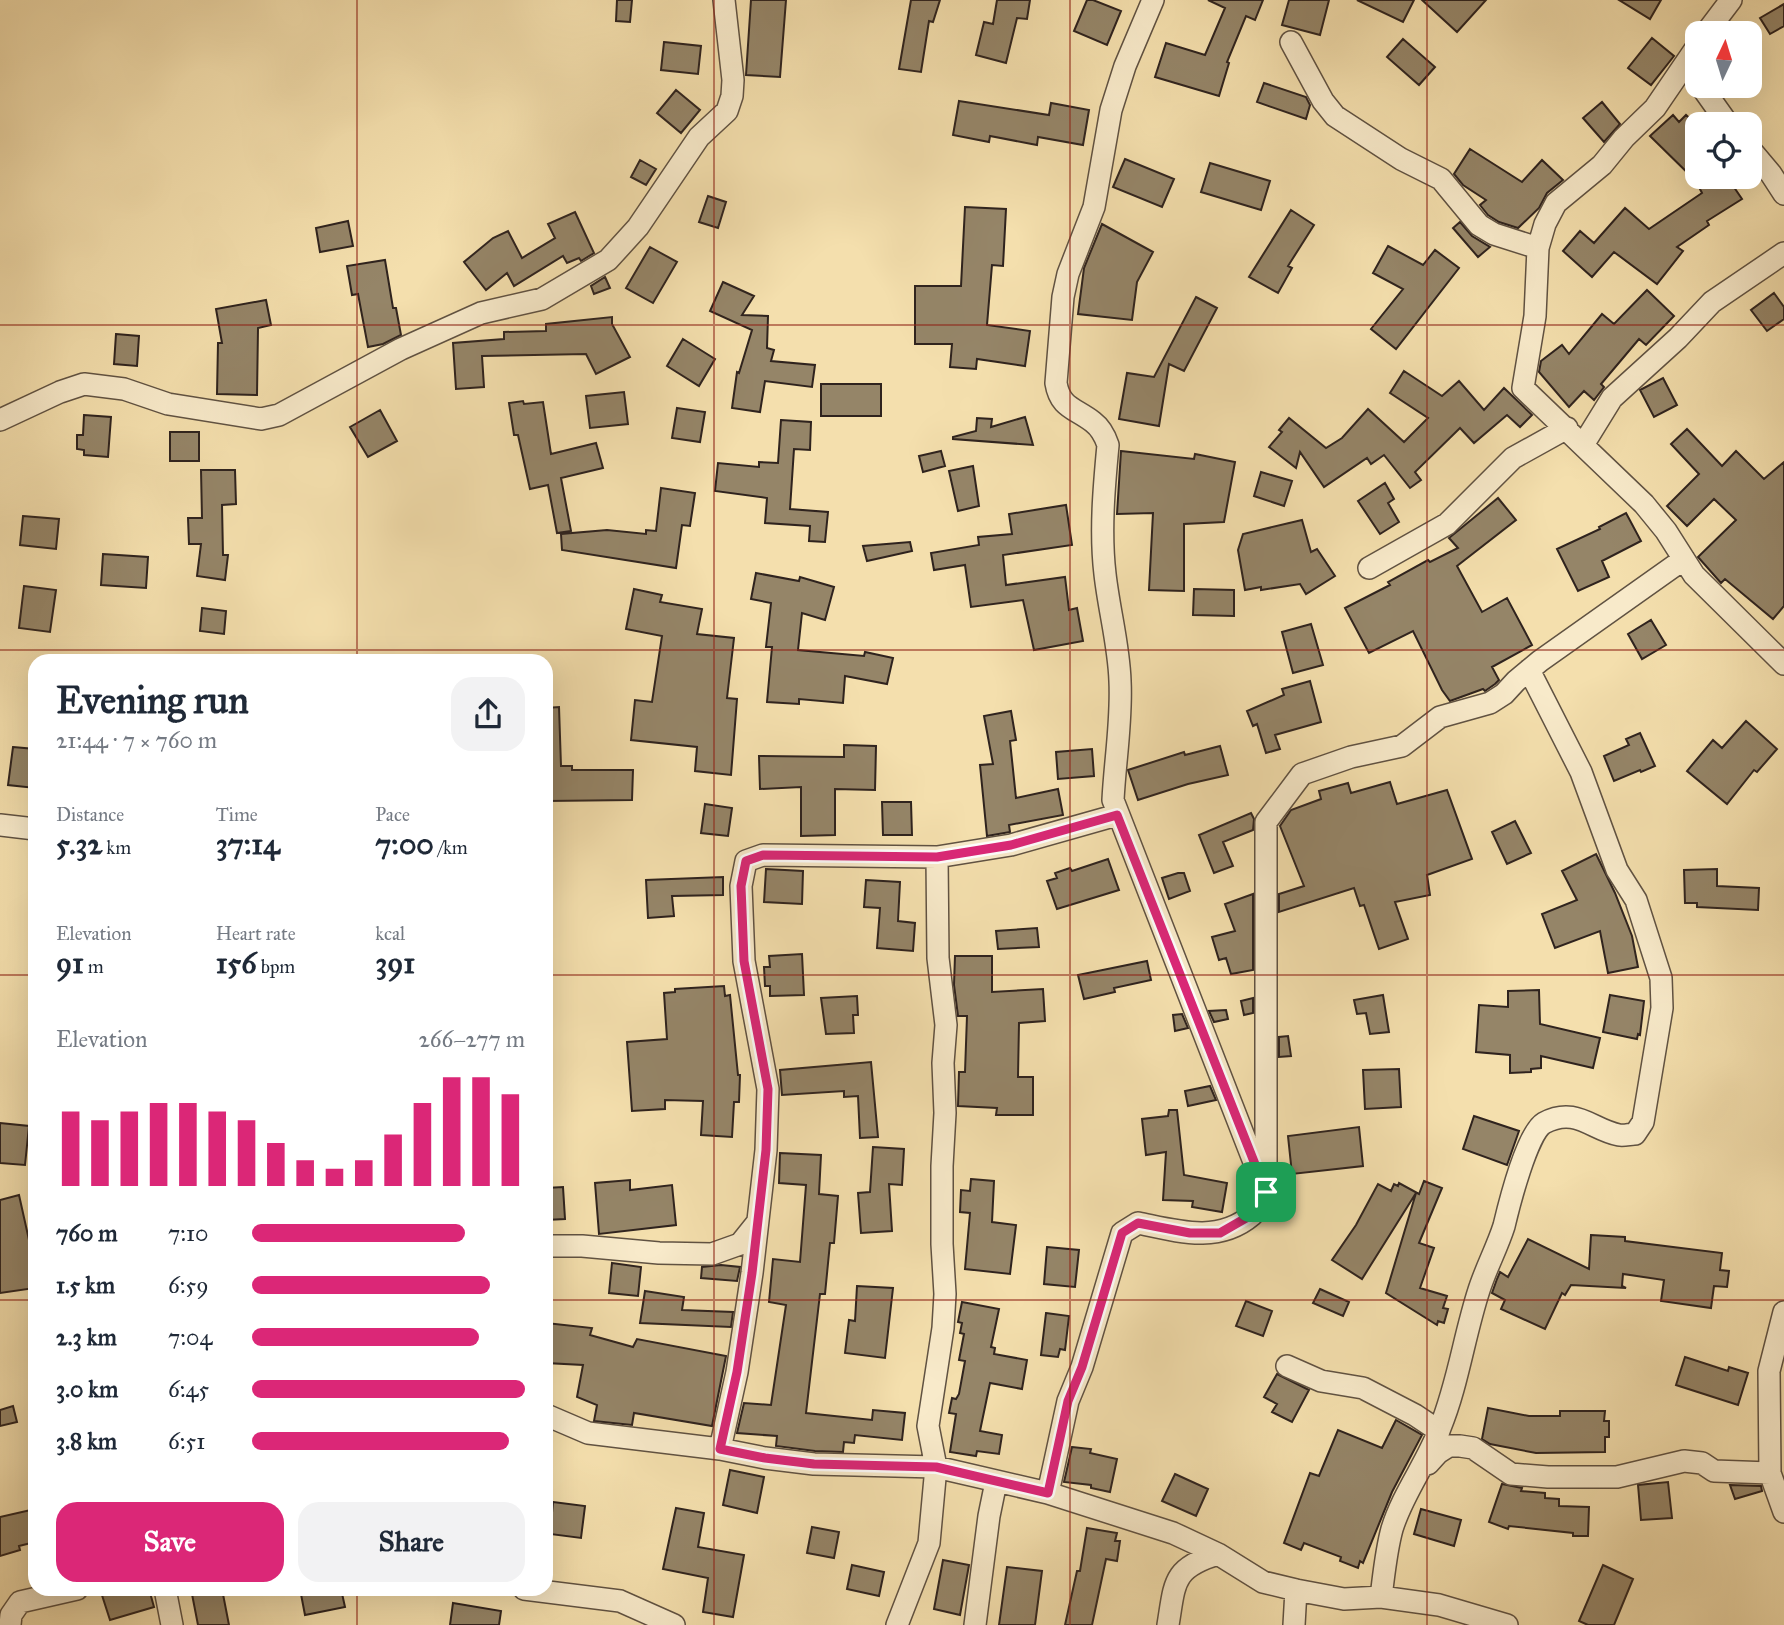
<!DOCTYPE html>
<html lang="en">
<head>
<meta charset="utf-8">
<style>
	body { margin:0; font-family:"IM FELL Great Primer",serif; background:#f2f2f3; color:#1f2937; height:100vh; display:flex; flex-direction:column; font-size:26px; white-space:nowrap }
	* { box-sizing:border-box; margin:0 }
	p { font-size:23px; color:#747a83 }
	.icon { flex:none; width:38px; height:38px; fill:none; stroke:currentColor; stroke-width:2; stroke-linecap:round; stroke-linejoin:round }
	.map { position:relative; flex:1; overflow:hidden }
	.side { position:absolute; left:28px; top:654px; width:525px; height:942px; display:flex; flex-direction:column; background:#fff; border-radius:21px; box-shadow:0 7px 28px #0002 }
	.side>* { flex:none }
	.needle { width:46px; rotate:4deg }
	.controls { position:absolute; left:1685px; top:21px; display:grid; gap:14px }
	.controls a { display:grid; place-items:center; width:77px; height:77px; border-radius:14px; background:#fff; box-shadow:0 7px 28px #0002; font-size:35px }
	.pin { position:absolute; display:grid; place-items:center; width:60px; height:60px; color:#fff; margin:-30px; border-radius:14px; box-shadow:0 4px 10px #0006 }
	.round { display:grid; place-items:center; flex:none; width:74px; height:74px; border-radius:21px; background:#f2f2f3 }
	.overview { display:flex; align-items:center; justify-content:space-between; height:119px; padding:0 28px }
	h1 { font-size:38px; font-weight:800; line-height:52px }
	.metrics { display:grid; grid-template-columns:repeat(3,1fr); gap:10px; height:119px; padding:7px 28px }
	.metrics div { display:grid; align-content:center }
	.metrics b { font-size:30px; font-weight:800 }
	.metrics small { font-size:19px; font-weight:400 }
	.metrics p { font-size:19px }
	.chart { height:196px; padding:14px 28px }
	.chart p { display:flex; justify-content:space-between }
	.chart svg { width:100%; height:126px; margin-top:7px; stroke:#db2777; stroke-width:6 }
	.cta { display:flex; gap:14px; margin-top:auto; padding:14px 28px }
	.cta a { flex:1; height:80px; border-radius:21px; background:#db2777; color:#fff; font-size:28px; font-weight:800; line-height:80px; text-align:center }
	.cta a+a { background:#f2f2f3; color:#1f2937 }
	ul { padding:0 28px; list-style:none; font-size:23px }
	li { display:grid; grid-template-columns:112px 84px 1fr; align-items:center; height:52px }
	li i { height:18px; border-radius:9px; background:#db2777 }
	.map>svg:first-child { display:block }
</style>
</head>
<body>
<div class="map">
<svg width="1784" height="1625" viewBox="0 0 1784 1625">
	<rect width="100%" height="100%" fill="#f4dfad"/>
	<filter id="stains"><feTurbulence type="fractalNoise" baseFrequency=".00286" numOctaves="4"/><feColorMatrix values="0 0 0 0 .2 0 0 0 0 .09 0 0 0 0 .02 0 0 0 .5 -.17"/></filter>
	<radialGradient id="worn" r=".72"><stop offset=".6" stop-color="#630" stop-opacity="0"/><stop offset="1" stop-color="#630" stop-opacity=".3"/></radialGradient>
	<path fill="#958568" stroke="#2f231e" stroke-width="2" d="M617,0H632L630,22L616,21Z
		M751,0H786L780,77L746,75Z
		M911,0H940L933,22L929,21L921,72L899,69Z
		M997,0H1030L1027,19L1017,18L1006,63L976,55L984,22L993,24Z
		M1087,0H1093L1121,11L1107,45L1074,31Z
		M1208,0H1263L1255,20L1246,16L1227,62L1229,63L1219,96L1155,77L1166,43L1205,55L1225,8Z
		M1289,0H1329L1320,35L1282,25Z
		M1357,0H1414L1403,22Z
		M1422,0H1486L1457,32Z
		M1619,0H1661L1650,19Z
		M1784,4V26L1770,34L1760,18Z
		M1652,38L1674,56L1651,85L1628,68Z
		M1403,39L1435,67L1419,85L1387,57Z
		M664,42L701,46L698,74L661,70Z
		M1264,83L1306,97L1310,105L1306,119L1257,102Z
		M676,90L700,110L681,133L657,113Z
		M959,101L1049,115L1051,103L1089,110L1083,145L1038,137L1037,145L990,136L989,142L953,135Z
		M1602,102L1620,124L1604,142L1583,118Z
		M1673,115L1679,122L1686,115L1698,126V183L1650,136Z
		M1470,149L1522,182L1542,160L1563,180L1547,193L1539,208L1518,228L1499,222L1488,215L1480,205L1486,200L1463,185L1454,174Z
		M1125,159L1174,179L1162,207L1113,187Z
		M640,160L656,169L646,185L631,177Z
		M1210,163L1270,181L1261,210L1201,192Z
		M1719,177H1727L1742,199L1707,221L1709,225L1677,247L1683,251L1657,284L1614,252L1592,277L1563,251L1580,231L1594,243L1625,208L1649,229L1702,193L1700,189Z
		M708,196L726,202L718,228L699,222Z
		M965,207L1006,209L1003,266L992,265L987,325L1030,331L1025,366L977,359L976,369L950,367L952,344H915V286H961Z
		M1291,210L1314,225L1288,266L1292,268L1278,293L1249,277Z
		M575,212L594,253L581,261L579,258L567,263L563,256L514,286L507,273L486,290L464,262L493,238L508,231L522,258L555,238L548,224Z
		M348,221L353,246L320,252L316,228Z
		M1460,222L1472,236L1490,247L1478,257L1453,228Z
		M1102,224L1153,252L1137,282L1132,320L1078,314L1084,268Z
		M1388,246L1423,265L1435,250L1459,268L1396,349L1371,329L1403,289L1373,273Z
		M650,247L677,262L653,303L626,288Z
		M385,260L393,308H396L401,335L383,344L368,347L358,294L352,295L347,266Z
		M605,277L610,288L594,294L591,286Z
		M723,282L754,296L742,315L768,316L767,348L774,350L771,361L815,365L812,387L765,381L760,412L732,408L737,372L739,373L752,330L710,311Z
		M1647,290L1674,316L1646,345L1639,339L1601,384L1604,387L1594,400L1584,391L1569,407L1539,372L1541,361L1562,345L1569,354L1602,314L1614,324Z
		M1774,293L1784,307V319L1767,331L1751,310Z
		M1196,297L1217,308L1184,371L1169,364L1159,426L1119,419L1127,373L1154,377Z
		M266,300L271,325L258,328L257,395L217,394L218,343H222L216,309Z
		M612,317V324L630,357L596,374L586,354L482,356L484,387L456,389L453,343L504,339V332L546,331V324Z
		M116,334L139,336L137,366L114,364Z
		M683,339L715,359L699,386L667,366Z
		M1404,371L1442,396L1459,381L1484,410L1504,388L1532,415L1520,427L1507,415L1474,443L1460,428L1415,472L1421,480L1410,488L1384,455L1371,464L1367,458L1324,487L1300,452L1296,468L1269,447L1282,432L1279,430L1289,418L1326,448L1342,438L1368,409L1404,442L1428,418L1390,393Z
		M1663,378L1677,405L1654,417L1640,390Z
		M821,384H881V416H821Z
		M624,392L628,424L590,428L586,396Z
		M523,401L524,404L543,402L551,454L596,443L603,468L561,478L571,531L557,533L548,485L530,489L518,435H514L509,403Z
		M677,408L705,412L700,442L672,438Z
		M380,410L397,441L368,457L350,427Z
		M84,415L111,417L108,457L84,455V450L77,449V435H83Z
		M1025,417L1033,445L953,439V437L976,431L977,418L992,419L991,427Z
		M781,420L811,422L810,450L794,449L790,509L828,512L825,542L809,541L810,526L765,523L767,498L715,491L718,463L759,467V462L778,463Z
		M1687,429L1722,466L1736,451L1764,479L1784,462V606L1773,619L1725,579L1721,583L1698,557L1736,520L1714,499L1687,526L1667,506L1699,474L1671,444Z
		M170,432H199V461H170Z
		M941,451L945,466L923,472L919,456Z
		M1121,451L1194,459L1195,454L1235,462L1224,522L1184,524V591L1149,590L1153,513L1117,514Z
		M973,466L979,506L958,511L949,471Z
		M201,470H235L236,504L222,505L223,555H228L225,580L197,576L201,544H189L188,518H202Z
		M1261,472L1292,481L1284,506L1254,496Z
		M1385,483L1394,499L1388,503L1399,522L1380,534L1358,501Z
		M661,488L695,493L690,526L682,525L676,568L562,550L561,534L607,530L646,534V530L656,531Z
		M1498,498L1516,520L1457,566L1482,612L1507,598L1532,645L1492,667L1499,680L1495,684L1485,691L1483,689L1450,701L1442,690L1413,631L1369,653L1345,608L1390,585L1388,582L1428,560L1430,562L1458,548L1449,538Z
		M1066,505L1072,545L1003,555L1006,585L1065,577L1069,610L1077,608L1083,641L1034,650L1023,600L971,607L965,565L934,570L931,553L979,545L978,537L1012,534L1009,514Z
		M1626,513L1641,541L1602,561L1609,577L1578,591L1557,549L1600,529L1599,527Z
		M23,516L59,519L56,549L20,545Z
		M1302,520L1311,552L1317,549L1335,576L1306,594L1300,584L1261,590V587L1245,590L1238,550L1243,534Z
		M910,542L912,551L867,561L863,546Z
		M103,554L148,557L146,588L101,585Z
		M756,573L799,581L800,577L834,587L825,620L802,613L798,650L864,656L865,652L893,658L887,684L845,676L843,703L799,699V704L767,702L772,647H766L771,603L751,599Z
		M24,586L56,590L50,632L19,628Z
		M634,589L662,595L660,602L702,609L697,634L734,638L727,698L737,699L731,775L695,771L697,747L631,740L635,700L652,702L662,636L626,629Z
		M1194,589L1234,590V616L1193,615Z
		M202,608L226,611L224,634L200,631Z
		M1651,620L1666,645L1642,659L1628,634Z
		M1311,624L1323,665L1293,673L1282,632Z
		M1310,681L1321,722L1275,735L1280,749L1266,753L1257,724L1253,726L1247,711L1284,695L1282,689Z
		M559,707L561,766H572V770H633L632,800L546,801V708Z
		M1011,711L1016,740L1010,741L1016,798L1058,789L1063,815L1009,825L1010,832L987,836L980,765L993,764L984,716Z
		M1746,721L1777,749L1757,772L1754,770L1727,804L1687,771L1713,740L1722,748Z
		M1640,733L1655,766L1641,772L1640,770L1614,781L1604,756L1629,745L1626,739Z
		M844,745L876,746L875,790L835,789V835L801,836V787L760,789L759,756L844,757Z
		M1220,746L1228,775L1188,784L1138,800L1128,770L1184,752L1185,755Z
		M13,747L35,749V788L8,785Z
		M1092,749L1094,776L1058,779L1056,752Z
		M1390,782L1397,804L1447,790L1472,859L1427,875L1430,895L1395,902L1408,939L1379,949L1364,905L1360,906L1354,888L1279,912V894L1304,886L1280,826L1291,810L1321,799L1319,791L1348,783L1351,793Z
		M882,802H911L912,835H883Z
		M705,804L732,808L728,836L701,833Z
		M1251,813L1254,819L1253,830L1223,842L1233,866L1214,873L1199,835Z
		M1515,821L1531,853L1507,864L1492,832Z
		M1596,854L1615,893L1632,936L1638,967L1608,973L1600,931L1555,948L1542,914L1577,900L1562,871Z
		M1108,859L1119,890L1057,909L1047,881L1057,878L1055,873L1070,868L1072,871Z
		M766,869L803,871L802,904L764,902Z
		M1717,869V886L1759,888L1758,910L1697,907V903H1685L1684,870Z
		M1178,873H1184L1190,891L1169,899L1162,878Z
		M723,877V895L672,896L674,916L648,918L646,880Z
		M866,880L900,882L898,921L915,923L913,951L877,948L880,908L864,907Z
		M1253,894V970L1231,974L1226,958L1219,960L1212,937L1235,931L1225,904Z
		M1037,928L1039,947L998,949L996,931Z
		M802,954L804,995L770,996V986H765L764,967H770L769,956Z
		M955,956H992V992L1043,989L1045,1021L1019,1023L1018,1077H1033V1115H996L997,1108L958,1106L959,1072H965L967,1016H958L954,985Z
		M1147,961L1151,980L1114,988L1115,992L1084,999L1078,975Z
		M724,986L725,996L730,995L738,1075H740L739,1102H734L732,1137L701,1135L703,1101L665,1100V1109L632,1111L627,1042L667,1039L664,993L675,992V989Z
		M1539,990L1540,1024L1600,1038L1593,1068L1541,1056V1068L1531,1069V1072L1510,1073V1055L1476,1052L1479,1005L1508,1007V991Z
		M1383,995L1389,1032L1370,1034L1366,1013L1357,1014L1354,1000Z
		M1610,995L1644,1001L1640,1035L1638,1034L1637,1039L1603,1032Z
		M857,996L858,1015H853L854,1033L826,1034L821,998Z
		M1253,998V1013L1244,1015L1241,1001Z
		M1226,1010L1228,1019L1214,1022L1209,1011Z
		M1182,1014L1188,1028L1175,1031L1173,1015Z
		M1288,1036L1291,1056L1279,1057V1037Z
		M871,1062L878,1137L860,1138L858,1096L844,1097V1091L782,1095L780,1070Z
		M1399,1069L1401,1107L1365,1109L1363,1070Z
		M1210,1086L1216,1100L1188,1106L1185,1091Z
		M1169,1110H1177L1184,1175L1227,1183L1222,1212L1192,1207L1193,1201L1163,1200L1166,1152L1146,1155L1142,1119L1168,1116Z
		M1474,1116L1519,1131L1507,1165L1463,1149Z
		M0,1123L29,1126L25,1165L0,1163Z
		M1359,1127L1363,1166L1292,1174L1288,1136Z
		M873,1147L904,1149L902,1185L889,1184L892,1231L861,1233L858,1193L870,1192Z
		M780,1153L821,1155L819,1194L838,1196L834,1243H830L825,1294H820L806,1413L872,1420L873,1410L905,1413L902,1440L855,1435L854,1443L844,1442L843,1452L815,1451L776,1446L777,1436L737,1433L744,1403L771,1405L786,1305L769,1302L773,1259L800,1262L806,1185L779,1183Z
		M971,1179L994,1181L992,1222L1016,1225L1010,1274L965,1269L970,1213L960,1212L961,1190L970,1191Z
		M630,1180V1190L672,1185L676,1225L599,1234L595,1183Z
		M1424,1181L1442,1188L1419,1243L1434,1248L1420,1288L1447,1296L1443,1308L1448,1309L1444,1323L1438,1321L1437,1325L1386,1293L1416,1193L1362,1279L1332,1260L1356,1225L1378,1184L1391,1191L1394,1184L1398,1186L1399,1183L1419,1194Z
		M563,1187L565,1219L546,1220V1188Z
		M19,1195L31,1249H35V1288L0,1293V1200Z
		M1591,1235L1625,1237V1241L1722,1253L1720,1270L1729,1271L1727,1287L1714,1286L1711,1308L1661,1301L1664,1280L1623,1274L1622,1286L1626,1288L1571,1285L1565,1295L1562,1293L1545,1329L1501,1309L1505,1300L1492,1293L1497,1279L1500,1272L1508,1277L1528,1239L1589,1269Z
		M1047,1247L1079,1250L1075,1287L1044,1284Z
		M612,1263L641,1267L638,1296L609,1293Z
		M721,1265L740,1267L737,1281L701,1278L702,1267Z
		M857,1286L893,1288L885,1358L845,1353L849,1320L855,1321Z
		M1320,1289L1349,1302L1343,1316L1313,1303Z
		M645,1291L684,1297L682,1310L733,1312L731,1327L640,1323Z
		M1246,1301L1272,1311L1263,1336L1236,1326Z
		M962,1302L999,1309L991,1347L995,1348L994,1354L1027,1360L1022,1389L990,1383L980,1431L1002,1435L999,1454L977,1451L976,1456L950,1452L956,1414L949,1413L952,1398L956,1399L959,1394L965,1361L959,1360L964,1334L960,1333L962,1323L958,1322Z
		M1046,1313L1069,1316L1065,1350L1060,1349L1058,1357L1041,1355Z
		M546,1323L592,1328L590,1335L633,1347L637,1339L726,1356L712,1426L634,1413L632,1425L594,1421L597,1405L577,1397L583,1365L546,1363Z
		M1685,1357L1728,1371L1729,1367L1748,1373L1738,1405L1676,1385Z
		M1277,1374L1309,1390L1292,1422L1272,1412L1277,1404L1264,1397Z
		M13,1406L17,1422L0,1426V1410Z
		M1488,1408L1529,1416H1560V1411H1605L1604,1421H1609V1437H1605V1452L1536,1453L1490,1444L1482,1439Z
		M1396,1420L1422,1435L1392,1492L1363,1563L1360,1561L1358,1568L1340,1561L1341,1557L1304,1543L1301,1550L1284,1543L1310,1473L1319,1476L1338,1430L1382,1448Z
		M1072,1447L1091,1449L1090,1453L1117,1459L1110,1492L1091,1488V1485L1064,1482Z
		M730,1470L764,1477L757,1513L723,1505Z
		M1175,1474L1208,1489L1196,1516L1162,1501Z
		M1668,1482L1672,1518L1641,1520L1638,1485Z
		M1502,1484L1522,1488L1521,1491L1545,1493V1498L1559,1499V1506L1589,1507L1588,1536H1573V1533L1509,1526L1508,1529L1489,1522Z
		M1730,1485L1761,1486L1762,1491L1735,1499Z
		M553,1502L585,1506L581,1538L550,1534Z
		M676,1508L704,1513L698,1547L744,1555L733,1617L703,1612L708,1578L663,1569Z
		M35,1509V1542L19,1546L20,1550L0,1556V1517Z
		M1421,1509L1461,1520L1454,1546L1414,1534Z
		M812,1527L839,1532L834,1558L807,1553Z
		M1087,1528L1117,1533L1115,1541H1120L1117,1561L1106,1559L1092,1625H1065L1077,1571H1080Z
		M943,1560L969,1565L960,1615L934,1609Z
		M852,1565L884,1572L879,1596L847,1589Z
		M1603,1565L1633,1579L1614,1625H1588L1579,1621Z
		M1007,1567L1042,1571L1035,1625H999Z
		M100,1589H149L154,1607L110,1620Z
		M191,1589H222L229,1625H198Z
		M300,1589H341L345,1607L305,1615Z
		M453,1603L501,1611L499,1625H450Z"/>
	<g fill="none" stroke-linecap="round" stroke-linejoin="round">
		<defs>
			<path id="minor" d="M1153,0L1125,66L1111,110L1094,207L1068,274L1063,297L1056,383C1060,408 1075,408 1093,422C1101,428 1105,436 1108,445C1104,487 1100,532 1105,574C1109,610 1119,646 1120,681C1122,721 1115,760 1113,800L1261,1180
				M1706,33L1731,0
				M1291,42L1323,101L1335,116L1401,159L1441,179L1479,225L1494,234L1538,248
				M1698,45L1655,108L1624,138L1602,165L1556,203L1545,224L1538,248L1535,316L1523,388L1644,504L1666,531L1694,575L1784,664
				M1701,86L1728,124
				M1750,149L1771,174L1784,194
				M0,420L60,392L84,384L124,389L168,404L261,419L279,415L401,349L481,313L542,299L608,260L638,227L699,137L727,111L732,96L733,80L724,0
				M1583,445L1612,398L1678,338L1712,302L1784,253
				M1369,568L1447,524L1513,458L1567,428
				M0,825L35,829
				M546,1246H582L659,1253L712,1254L740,1244L756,1224
				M1287,1366L1321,1381L1363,1388L1415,1415L1439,1431
				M546,1415L588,1433L720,1449L765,1458L814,1464L936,1467L1048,1493L1173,1533L1218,1554L1263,1582L1296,1590L1344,1599L1381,1597L1439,1605L1507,1625
				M720,1449L737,1372L752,1273L766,1150L768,1089L744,961L741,886L746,861L763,855L937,857L1011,845L1117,815
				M1428,1464L1438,1453L1449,1446H1460L1473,1448L1511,1474L1548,1477H1617L1684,1461L1702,1463L1714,1471L1770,1473L1784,1512
				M1770,1473L1769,1371L1784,1312
				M1048,1493L1068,1401L1082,1367L1122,1233L1138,1223C1177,1231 1218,1244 1252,1215C1258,1210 1262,1199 1266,1192V822L1302,774L1351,757L1402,746L1440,717L1490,703L1504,694L1516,681L1540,661L1684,559
				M165,1589L172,1625
				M524,1589L620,1601L674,1625
				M1381,1597C1384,1574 1386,1551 1392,1529C1403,1493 1427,1463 1440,1428C1458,1384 1464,1336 1479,1290C1486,1268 1497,1248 1504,1226C1509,1205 1527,1133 1544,1123C1576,1106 1592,1130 1619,1135C1624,1136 1630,1134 1635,1134L1643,1122L1662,1008L1661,978L1636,900L1617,870L1581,772L1529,670
				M10,1625L11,1615L20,1602L77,1589
				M897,1625L929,1543L936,1467L928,1426L943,1328L945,1294L942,1244V1166L945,1113L943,1063L946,1025L938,958L937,857
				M975,1625L989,1516L996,1482
				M1168,1625C1175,1583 1172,1568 1218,1554
				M1294,1625L1296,1590"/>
		</defs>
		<use href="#minor" stroke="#605242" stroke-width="24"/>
		<use href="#minor" stroke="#f8eaca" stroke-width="21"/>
	</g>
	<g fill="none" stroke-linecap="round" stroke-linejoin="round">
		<defs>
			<path id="route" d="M1117,815L1266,1192L1253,1214L1220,1233H1190L1138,1223L1122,1233L1082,1367L1068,1401L1048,1493L936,1467L814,1464L765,1458L720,1449L737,1372L752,1273L766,1150L768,1089L744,961L741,886L746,861L763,855L937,857L1011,845Z"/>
		</defs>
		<use href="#route" stroke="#fff" stroke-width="14"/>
		<use href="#route" stroke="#db2777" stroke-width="9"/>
	</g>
	<path fill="none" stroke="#8f2418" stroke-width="2" stroke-opacity="0.55" d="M357,0V662M714,0V1625M1070,0V1625M1427,0V1625M0,325H1784M0,650H1784M0,975H35M546,975H1784M0,1300H35M546,1300H1784M357,1589V1625"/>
	<rect width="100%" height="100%" filter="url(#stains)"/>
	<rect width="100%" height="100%" fill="url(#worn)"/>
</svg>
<div class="controls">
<a><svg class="needle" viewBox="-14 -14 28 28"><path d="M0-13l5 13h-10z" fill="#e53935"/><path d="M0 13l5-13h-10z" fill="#747a83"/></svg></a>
<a><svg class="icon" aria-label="locate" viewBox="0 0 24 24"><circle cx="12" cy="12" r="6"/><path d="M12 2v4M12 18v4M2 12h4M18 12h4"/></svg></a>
</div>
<div class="pin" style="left:1266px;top:1192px;background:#1e9e55"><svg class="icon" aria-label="arrive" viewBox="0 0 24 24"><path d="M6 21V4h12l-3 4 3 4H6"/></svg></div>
<section class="side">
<div class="overview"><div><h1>Evening run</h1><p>21:44 · 7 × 760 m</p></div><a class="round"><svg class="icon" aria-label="share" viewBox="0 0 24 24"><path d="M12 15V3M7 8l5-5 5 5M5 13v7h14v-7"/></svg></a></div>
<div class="metrics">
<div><p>Distance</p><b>5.32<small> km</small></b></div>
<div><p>Time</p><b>37:14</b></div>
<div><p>Pace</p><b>7:00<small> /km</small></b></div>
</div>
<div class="metrics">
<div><p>Elevation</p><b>91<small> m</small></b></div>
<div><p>Heart rate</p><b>156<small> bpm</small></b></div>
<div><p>kcal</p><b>391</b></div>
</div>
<div class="chart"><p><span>Elevation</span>266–277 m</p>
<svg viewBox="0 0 160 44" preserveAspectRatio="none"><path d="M5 44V18M15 44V21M25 44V18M35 44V15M45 44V15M55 44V18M65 44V21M75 44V29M85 44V35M95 44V38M105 44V35M115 44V26M125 44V15M135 44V6M145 44V6M155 44V12"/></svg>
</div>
<ul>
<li><b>760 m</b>7:10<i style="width:78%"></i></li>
<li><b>1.5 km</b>6:59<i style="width:87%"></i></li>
<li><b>2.3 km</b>7:04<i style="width:83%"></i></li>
<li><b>3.0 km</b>6:45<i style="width:100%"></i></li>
<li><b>3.8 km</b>6:51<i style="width:94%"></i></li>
</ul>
<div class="cta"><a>Save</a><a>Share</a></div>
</section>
</div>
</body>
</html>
